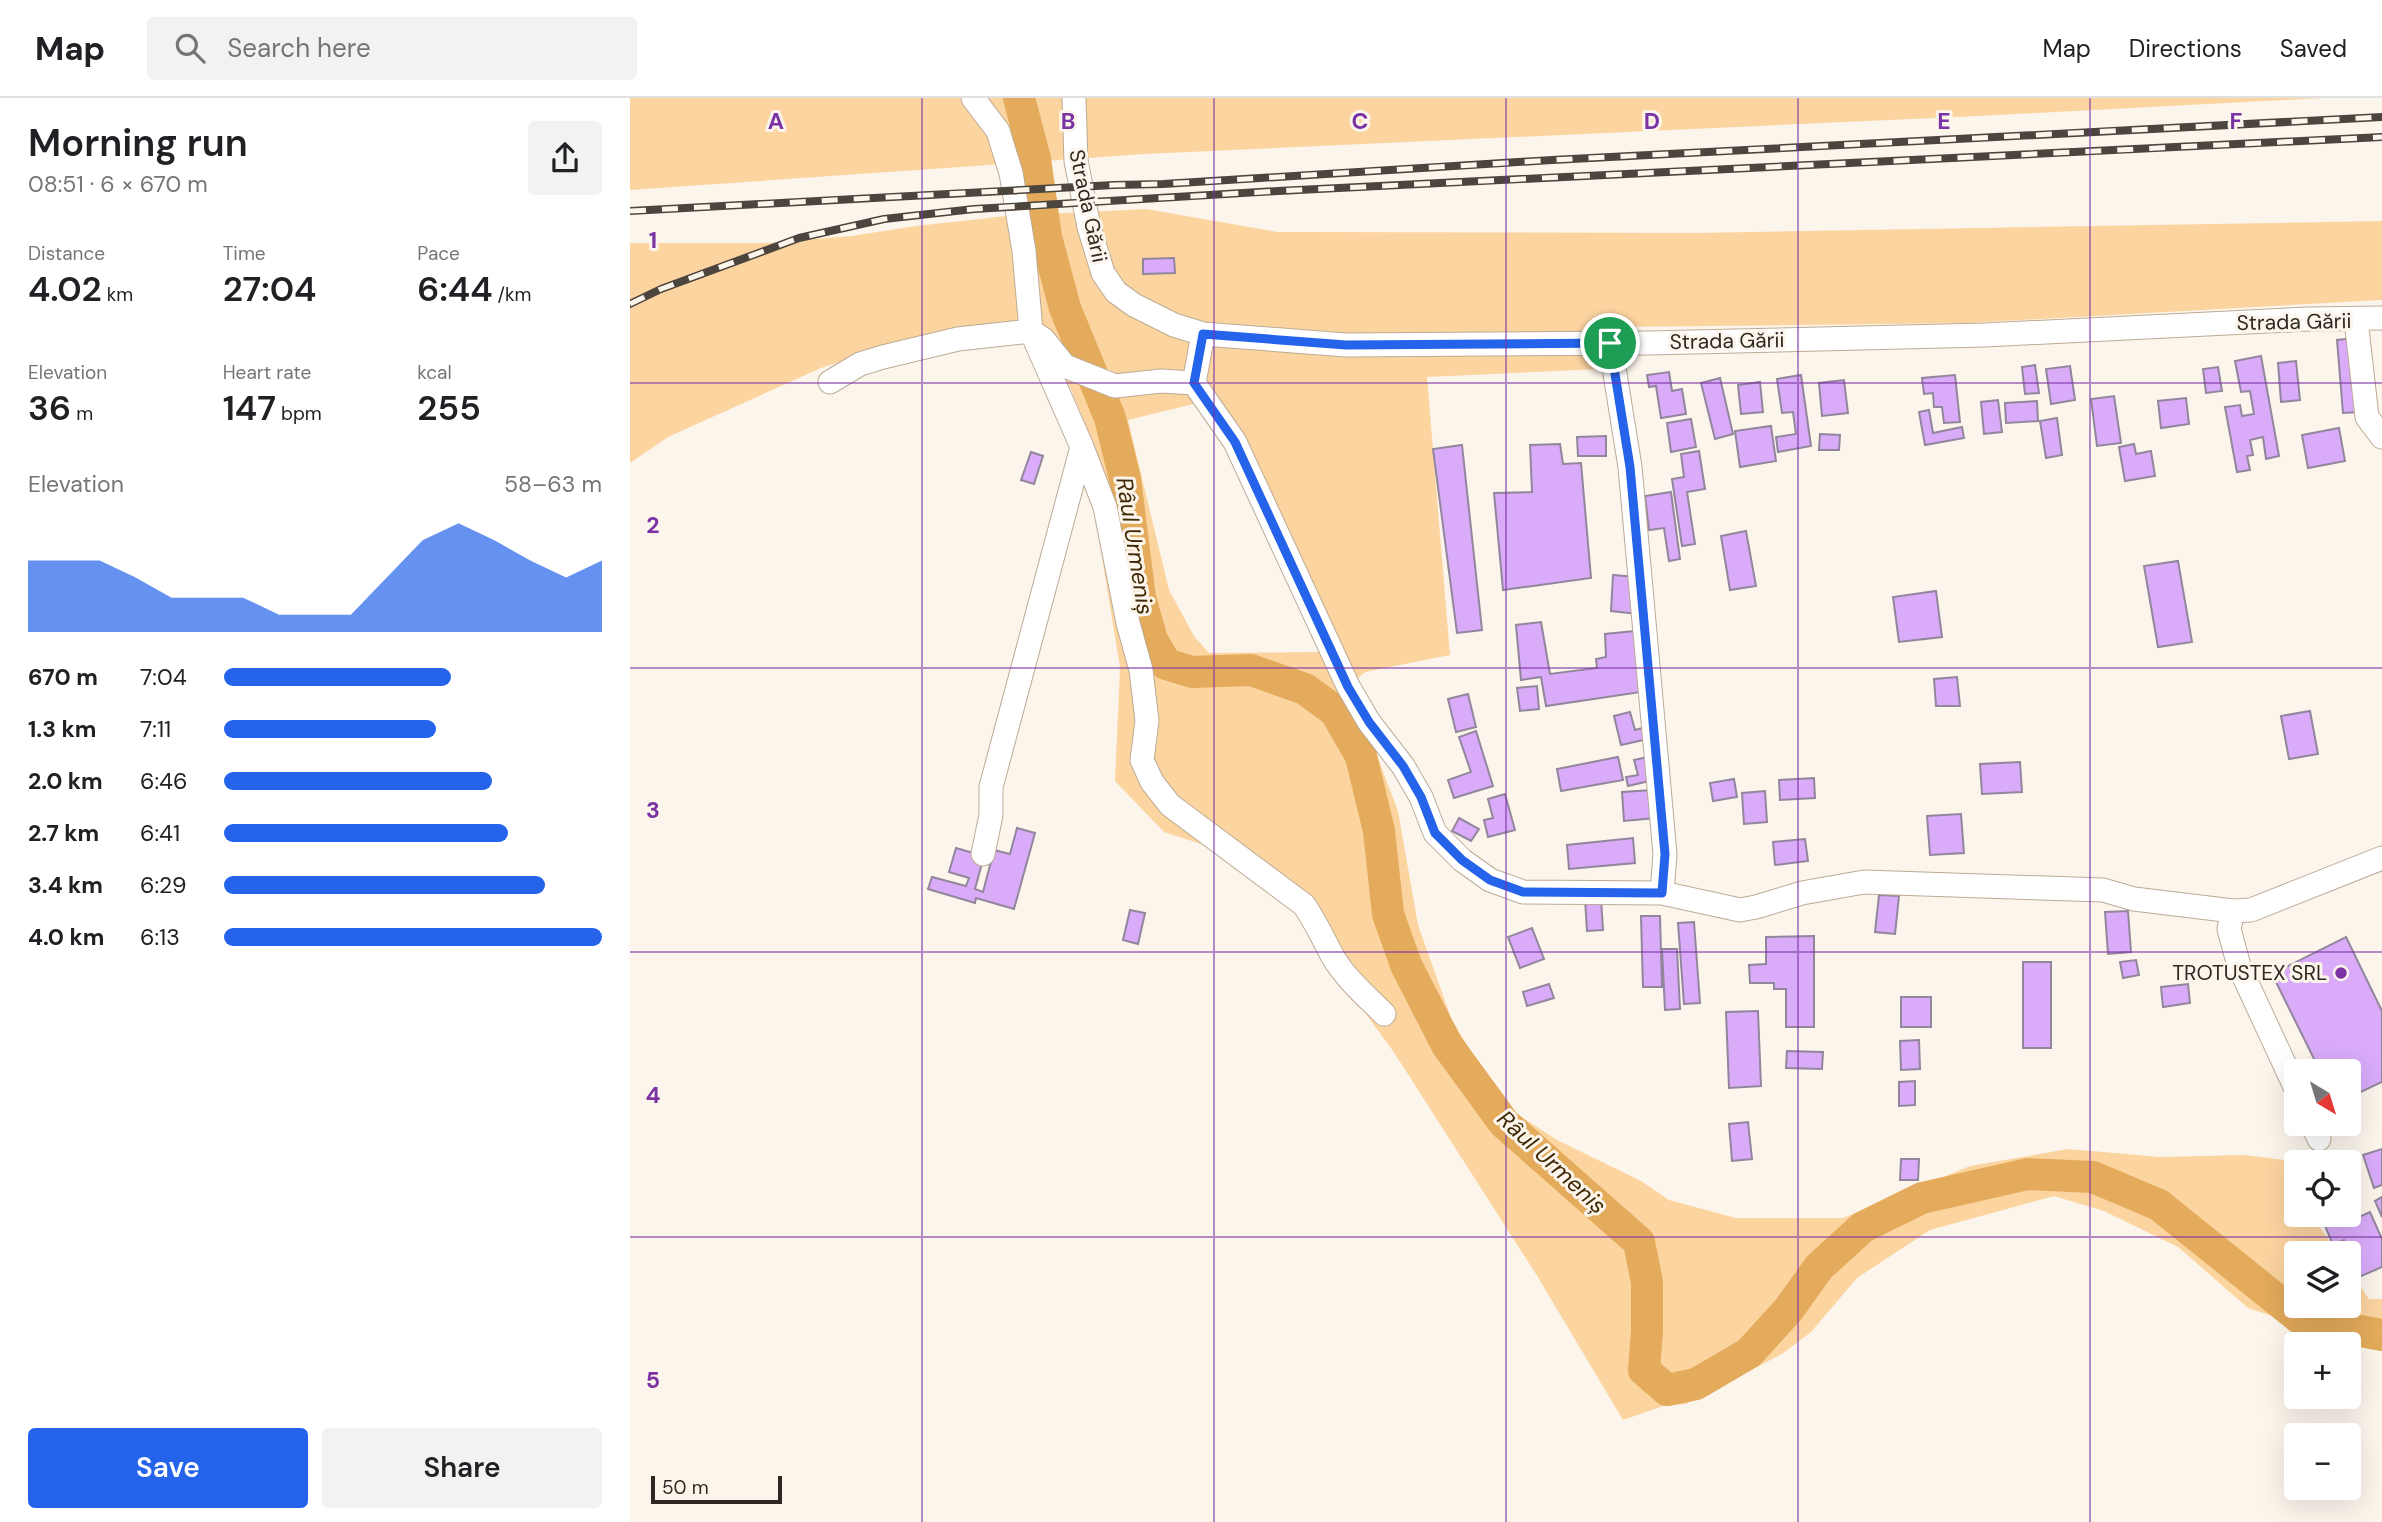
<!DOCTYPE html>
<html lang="en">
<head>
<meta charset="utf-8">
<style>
	body { margin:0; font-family:"DM Sans",sans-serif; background:#f2f2f2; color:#202124; height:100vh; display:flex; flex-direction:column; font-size:26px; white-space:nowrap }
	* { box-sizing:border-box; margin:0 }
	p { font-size:23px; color:#757577 }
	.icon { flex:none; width:38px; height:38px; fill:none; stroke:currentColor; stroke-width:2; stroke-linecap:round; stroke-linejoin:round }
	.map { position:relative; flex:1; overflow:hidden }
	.details { display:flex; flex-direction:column; background:#fff; width:630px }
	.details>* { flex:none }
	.needle { width:46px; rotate:142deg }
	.tools { position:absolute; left:1654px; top:961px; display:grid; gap:14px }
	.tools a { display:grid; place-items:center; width:77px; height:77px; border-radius:7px; background:#fff; box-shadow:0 7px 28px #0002; font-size:35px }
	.scale { position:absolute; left:21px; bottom:18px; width:131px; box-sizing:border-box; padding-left:7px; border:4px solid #2f2820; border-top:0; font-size:19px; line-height:24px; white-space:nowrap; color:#2f2820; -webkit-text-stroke:5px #fcf5ec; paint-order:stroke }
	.pin { position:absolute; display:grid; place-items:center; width:60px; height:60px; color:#fff; margin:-30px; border:4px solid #fff; border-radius:50%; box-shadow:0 2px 7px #0007 }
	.round { display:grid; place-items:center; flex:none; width:74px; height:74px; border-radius:7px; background:#f2f2f2 }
	.headline { display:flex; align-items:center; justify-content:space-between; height:119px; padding:0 28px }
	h1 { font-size:38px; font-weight:600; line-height:52px }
	.stats { display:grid; grid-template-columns:repeat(3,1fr); gap:10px; height:119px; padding:7px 28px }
	.stats div { display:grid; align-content:center }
	.stats b { font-size:35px; font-weight:600 }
	.stats small { font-size:19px; font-weight:400 }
	.stats p { font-size:19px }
	.chart { height:196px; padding:14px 28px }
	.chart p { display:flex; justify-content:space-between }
	.chart svg { width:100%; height:126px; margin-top:7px; fill:#2563eb; opacity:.7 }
	.primary-button { display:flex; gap:14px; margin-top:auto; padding:14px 28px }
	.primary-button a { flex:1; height:80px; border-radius:7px; background:#2563eb; color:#fff; font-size:28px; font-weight:600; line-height:80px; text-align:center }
	.primary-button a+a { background:#f2f2f2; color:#202124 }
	ul { padding:0 28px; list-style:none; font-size:23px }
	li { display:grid; grid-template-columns:112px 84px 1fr; align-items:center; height:52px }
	li i { height:18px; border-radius:9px; background:#2563eb }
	header { display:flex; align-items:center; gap:42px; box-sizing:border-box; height:98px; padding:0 35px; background:#fff; border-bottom:2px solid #e0e0e0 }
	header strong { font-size:33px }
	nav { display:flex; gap:38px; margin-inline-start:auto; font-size:24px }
	.search { width:490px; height:63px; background:#f2f2f2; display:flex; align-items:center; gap:18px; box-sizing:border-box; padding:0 24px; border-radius:7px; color:#757577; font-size:26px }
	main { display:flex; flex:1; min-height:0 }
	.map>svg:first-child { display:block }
</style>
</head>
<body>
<header>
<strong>Map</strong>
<div class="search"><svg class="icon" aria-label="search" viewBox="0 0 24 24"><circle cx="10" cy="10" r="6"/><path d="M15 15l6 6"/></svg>Search here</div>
<nav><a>Map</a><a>Directions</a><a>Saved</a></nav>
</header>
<main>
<section class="details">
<div class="headline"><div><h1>Morning run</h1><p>08:51 · 6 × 670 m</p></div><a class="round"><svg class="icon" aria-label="share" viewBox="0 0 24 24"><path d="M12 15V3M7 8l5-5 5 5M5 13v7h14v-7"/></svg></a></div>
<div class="stats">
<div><p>Distance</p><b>4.02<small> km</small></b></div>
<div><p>Time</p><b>27:04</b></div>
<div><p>Pace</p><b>6:44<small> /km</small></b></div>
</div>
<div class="stats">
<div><p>Elevation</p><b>36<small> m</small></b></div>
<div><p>Heart rate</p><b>147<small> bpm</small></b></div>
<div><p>kcal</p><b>255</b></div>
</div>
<div class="chart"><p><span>Elevation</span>58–63 m</p>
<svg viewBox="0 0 160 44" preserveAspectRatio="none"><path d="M0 44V19L10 19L20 19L30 25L40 32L50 32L60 32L70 38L80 38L90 38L100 25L110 12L120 6L130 12L140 19L150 25L160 19V44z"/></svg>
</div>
<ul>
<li><b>670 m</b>7:04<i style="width:60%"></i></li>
<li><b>1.3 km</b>7:11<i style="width:56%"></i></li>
<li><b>2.0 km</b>6:46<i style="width:71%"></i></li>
<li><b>2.7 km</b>6:41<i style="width:75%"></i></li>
<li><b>3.4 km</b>6:29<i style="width:85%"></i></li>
<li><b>4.0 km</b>6:13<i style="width:100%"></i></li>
</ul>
<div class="primary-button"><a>Save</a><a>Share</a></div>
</section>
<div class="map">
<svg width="1752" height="1424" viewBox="0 0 1752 1424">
	<rect width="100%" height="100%" fill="#fcf5ec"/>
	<path fill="#fcd4a0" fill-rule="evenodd" d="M0,0H1692L1348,18L515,56L0,92Z
		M516,111L647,134L1066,135L1752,123V202L1338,225L985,229L991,270L797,279L820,557L735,574L720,587L768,713L788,827L821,920L857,981L884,1014L927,1042L1011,1083L1039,1102L1106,1120H1213L1340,1068L1438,1051L1530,1059L1615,1057L1669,1064H1666V1116L1681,1117L1708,1155H1666V1208H1718L1719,1171L1739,1201H1752V1250L1733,1248L1618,1210L1548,1149L1474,1113L1424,1098L1300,1132L1227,1180L1181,1234L1152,1256L1056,1306L1033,1308L993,1322L906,1176L765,956L710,880L643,769L534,734L485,683L490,569L469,441L460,338L440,289L376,223L299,235L191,270L38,339L0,365V145H136L221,138L286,128L376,118ZM588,300L701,553L700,554L579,555L564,538L539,492L498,322Z"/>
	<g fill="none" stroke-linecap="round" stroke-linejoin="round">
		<path stroke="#e3ab5b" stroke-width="32" d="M389,0L405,61L416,139L435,210L480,320L495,381L510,500L522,542L536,566L562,574L621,572L675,591L705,613L731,658L749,733L758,816L776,867L817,947L874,1025L1009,1144L1017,1184V1233L1014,1272L1037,1292L1066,1286L1119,1255L1159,1211L1189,1169L1233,1129L1292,1100L1398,1076L1463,1079L1529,1107L1672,1222L1752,1237"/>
	</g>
	<path fill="#d9abf9" stroke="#92869c" stroke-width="2" d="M544,160L545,175L513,176V161Z
		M1725,240L1730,314L1713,315L1707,242Z
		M1631,258L1649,358L1636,361L1633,339L1620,342L1623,357L1617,358L1620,372L1607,374L1595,309L1610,307L1612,318L1624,316L1620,293L1611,294L1605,263Z
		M1666,263L1670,302L1651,304L1648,265Z
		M1405,267L1409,295L1395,296L1392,269Z
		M1440,268L1445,302L1421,306L1416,271Z
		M1588,269L1592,293L1576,295L1573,271Z
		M1039,274L1042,293L1052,291L1056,316L1031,320L1026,288L1019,289L1017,277Z
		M1171,277L1181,348L1148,354L1146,339L1166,336L1163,314L1152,315L1147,281Z
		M1325,277L1330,324L1314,325L1312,309H1304L1303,295L1294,296L1292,280Z
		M1090,280L1103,336L1085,341L1071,285Z
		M1214,282L1218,315L1192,318L1189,285Z
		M1130,284L1133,314L1111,316L1108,287Z
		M1484,298L1491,345L1467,348L1461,301Z
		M1556,300L1559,326L1531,330L1528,303Z
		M1368,302L1372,334L1354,336L1351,304Z
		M1407,303L1408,323L1376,325L1375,305Z
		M1299,312L1303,335L1332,329L1334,340L1295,347L1289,314Z
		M1427,320L1432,357L1416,360L1410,323Z
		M1061,321L1066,349L1041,354L1037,325Z
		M1141,328L1146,363L1110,369L1105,333Z
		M1709,330L1715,363L1678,370L1672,337Z
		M1190,336L1210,337L1209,352H1189Z
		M976,338V358H948L947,339Z
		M930,346L933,366L951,365L961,480L873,492L864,395L902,394L900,347Z
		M1504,346L1506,356L1521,353L1525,378L1495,383L1489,349Z
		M832,347L852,532L827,535L803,351Z
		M1069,353L1075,391L1057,394L1065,446L1052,448L1042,381L1054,379L1051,356Z
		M401,354L413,358L404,386L391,382Z
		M1041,394L1050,461L1039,463L1034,430L1019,432L1015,398Z
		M1116,433L1126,488L1100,492L1091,438Z
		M1548,463L1562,544L1528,549L1514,468Z
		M983,477L1007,479V516L981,513Z
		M1306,493L1312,539L1269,544L1263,499Z
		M911,524L920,576L967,570L966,561L976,559L975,536L1004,533L1011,594L916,608L911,579L891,582L886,527Z
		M1327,579L1330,608H1306L1304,581Z
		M907,588L909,611L890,613L887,590Z
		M838,596L846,629L826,634L818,601Z
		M1680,613L1688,656L1659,661L1651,618Z
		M1000,614L1005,632L1016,629L1018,641L991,647L984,618Z
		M846,633L863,688L824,700L818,682L841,674L829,639Z
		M1022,658L1028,681L998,688L996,679L1008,677L1004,662Z
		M988,659L993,682L931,693L927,671Z
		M1390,664L1392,694L1352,696L1350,666Z
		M1184,680L1185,700L1150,702L1149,682Z
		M1104,681L1107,699L1083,703L1080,685Z
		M1022,692L1025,720L994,723L992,694Z
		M1135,693L1137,724L1114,726L1112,695Z
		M875,696L885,732L858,739L854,722L863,720L858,701Z
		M1331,716L1334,755L1300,757L1297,718Z
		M829,720L849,731L841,743L822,733Z
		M387,730L405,735L384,811L346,800L345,805L298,791L302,779L336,788L339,780L319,774L326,750L354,758L345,791L353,794L364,752L380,756Z
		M1003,740L1005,765L939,771L937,747Z
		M1175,741L1178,763L1145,767L1143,744Z
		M1249,797L1269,798L1265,836L1245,834Z
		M971,800L973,832L957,833L955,801Z
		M500,812L515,815L508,846L493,842Z
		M1498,813L1501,854L1478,856L1475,814Z
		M1011,818H1030L1032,889H1013Z
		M1064,824L1070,905L1054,906L1048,825Z
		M902,830L914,861L890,870L878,839Z
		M1184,838V929H1156V891H1144V885H1120L1119,867L1136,866V839Z
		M1716,839L1752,913V984L1718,1000V973H1690L1642,876Z
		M1032,851H1047L1050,911L1035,912Z
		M1506,862L1509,877L1493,880L1490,864Z
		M1393,864H1421V950H1393Z
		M919,886L924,900L897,908L893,894Z
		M1558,886L1560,905L1533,909L1531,889Z
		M1271,899H1301V929H1271Z
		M1128,913L1131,988L1099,990L1096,914Z
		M1289,942L1290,971L1271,972L1270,943Z
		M1157,953L1193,954L1192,971L1156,970Z
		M1285,983V1007L1269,1008V984Z
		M1118,1024L1122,1061L1102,1063L1099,1026Z
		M1752,1051V1087L1744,1090L1733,1057Z
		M1271,1061H1289L1288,1082H1270Z
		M1718,1093L1729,1119L1740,1114L1752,1141V1169L1729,1179L1714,1142L1703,1147L1690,1116H1718Z
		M1752,1099V1119L1745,1103Z"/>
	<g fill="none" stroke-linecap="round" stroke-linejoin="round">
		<defs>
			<path id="minor" d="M343,0L368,33L381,75L394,153L401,233L452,349L475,409L498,525L511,572L517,623L512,662L522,684L540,707L674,807C686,824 693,841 703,859C716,881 737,899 754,916
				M444,0L446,63L459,129L473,175L486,194L504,207L544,227L573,236L716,247L1019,245L1355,237L1679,221L1752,220
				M1726,222L1737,319L1752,339
				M573,236L564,285L605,344L718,588L739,624L773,668L791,699L805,735L832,762L860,782L893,794L1032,795L1110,812L1126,809L1172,795L1234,784L1473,792L1504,801L1603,813L1621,812L1752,760
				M980,245L1000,369L1035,756L1032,795
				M200,284L230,266L253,259L328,241L401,233L413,241L435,268L485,288L531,283L564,285
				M353,756L361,717V689L452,349
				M1603,813L1599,831L1609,868L1666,991
				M1682,1026L1689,1041"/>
		</defs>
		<use href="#minor" stroke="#bcab95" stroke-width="25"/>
		<use href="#minor" stroke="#fff" stroke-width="23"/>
		<defs>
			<path id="rail" d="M0,113L484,87L533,86L922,62L1752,19
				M0,206L31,191L169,140L254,121L344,111L648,93L1752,39"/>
		</defs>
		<use href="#rail" stroke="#4c453d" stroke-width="8"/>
		<use href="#rail" stroke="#fcf5ec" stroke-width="5" stroke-dasharray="16" stroke-linecap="butt"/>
	</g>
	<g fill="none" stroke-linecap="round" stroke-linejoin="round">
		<defs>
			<path id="route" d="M573,236L716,247L980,245L1000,369L1035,756L1032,795L893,794L860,782L832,762L805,735L791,699L773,668L739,624L718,589L605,344L564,285Z"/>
		</defs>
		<use href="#route" stroke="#fff" stroke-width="14"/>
		<use href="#route" stroke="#2563eb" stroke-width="9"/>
	</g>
	<path fill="none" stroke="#7b32a4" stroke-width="2" stroke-opacity="0.55" d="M292,0V1424M584,0V1424M876,0V1424M1168,0V1424M1460,0V1424M0,285H1752M0,570H1752M0,854H1752M0,1139H1752"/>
	<circle fill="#7b32a4" stroke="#fcf5ec" stroke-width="2.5" cx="1711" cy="875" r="7"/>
	<g text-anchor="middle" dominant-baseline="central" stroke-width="6" stroke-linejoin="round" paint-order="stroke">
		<g font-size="21" fill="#2f2820" stroke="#fcf5ec">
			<text transform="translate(458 108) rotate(78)">Strada Gării</text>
			<text transform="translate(1664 224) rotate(-1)">Strada Gării</text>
			<text transform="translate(1097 243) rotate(-1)">Strada Gării</text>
		</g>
		<g font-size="21" fill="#2f2820" stroke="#fcf5ec" text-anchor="end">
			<text x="1697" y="875">TROTUSTEX SRL</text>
		</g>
		<g font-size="23" font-style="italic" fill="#402905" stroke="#fcf5ec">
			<text transform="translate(505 448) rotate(81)">Râul Urmeniș</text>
			<text transform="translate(922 1064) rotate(43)">Râul Urmeniș</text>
		</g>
	</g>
	<g font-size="23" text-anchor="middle" font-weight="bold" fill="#7b32a4" stroke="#fcf5ec" stroke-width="6" stroke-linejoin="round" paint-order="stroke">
		<text x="146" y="31">A</text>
		<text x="438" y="31">B</text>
		<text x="730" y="31">C</text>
		<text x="1022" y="31">D</text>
		<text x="1314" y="31">E</text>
		<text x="1606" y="31">F</text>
		<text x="23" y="150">1</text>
		<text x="23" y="435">2</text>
		<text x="23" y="720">3</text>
		<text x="23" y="1005">4</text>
		<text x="23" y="1290">5</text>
	</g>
</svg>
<div class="tools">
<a><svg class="needle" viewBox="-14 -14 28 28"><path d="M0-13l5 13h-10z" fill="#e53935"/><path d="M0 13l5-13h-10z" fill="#757577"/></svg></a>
<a><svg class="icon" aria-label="locate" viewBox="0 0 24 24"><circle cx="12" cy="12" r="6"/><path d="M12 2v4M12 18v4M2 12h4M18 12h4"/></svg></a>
<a><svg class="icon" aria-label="layers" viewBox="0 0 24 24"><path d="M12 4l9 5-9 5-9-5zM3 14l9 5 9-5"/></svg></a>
<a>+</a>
<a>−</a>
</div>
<div class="scale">50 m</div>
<div class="pin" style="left:980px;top:245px;background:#1e9e55"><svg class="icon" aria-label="arrive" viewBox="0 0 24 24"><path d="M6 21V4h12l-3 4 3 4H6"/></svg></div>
</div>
</main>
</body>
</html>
